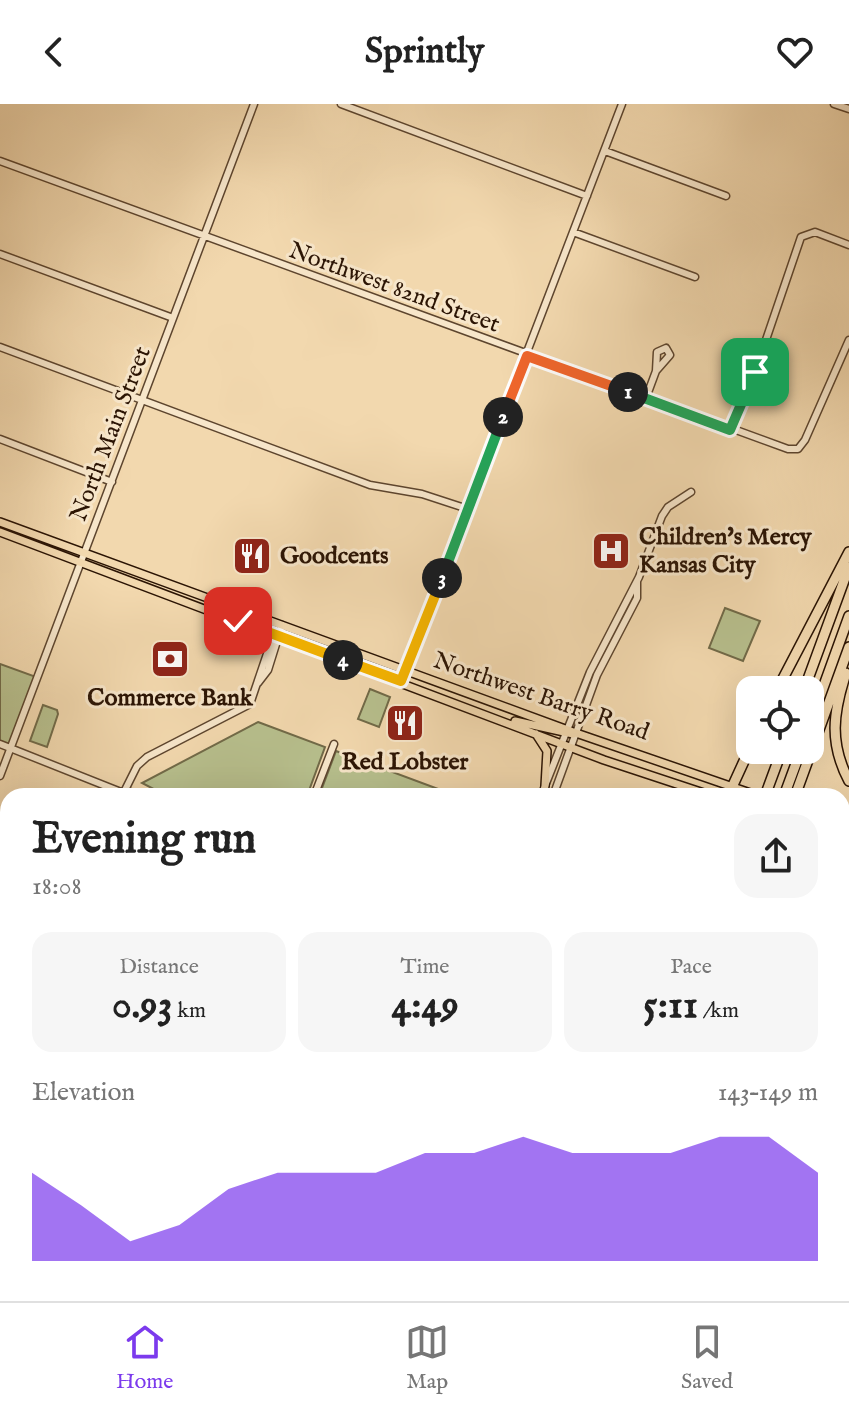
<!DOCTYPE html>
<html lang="en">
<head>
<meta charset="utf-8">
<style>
	body { margin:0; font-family:"IM FELL English",serif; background:#f6f6f6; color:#222; height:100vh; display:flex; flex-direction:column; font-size:30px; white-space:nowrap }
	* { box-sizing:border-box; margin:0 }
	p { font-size:26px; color:#767676 }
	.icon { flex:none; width:44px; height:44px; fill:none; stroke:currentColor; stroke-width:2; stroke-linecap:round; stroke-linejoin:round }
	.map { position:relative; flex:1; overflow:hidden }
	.sheet { position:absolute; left:0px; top:684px; width:850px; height:514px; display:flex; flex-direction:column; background:#fff; border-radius:24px 24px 0 0; box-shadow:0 8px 32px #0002 }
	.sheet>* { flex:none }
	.buttons { position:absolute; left:736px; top:572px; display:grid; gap:16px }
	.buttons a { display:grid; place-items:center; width:88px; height:88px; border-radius:16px; background:#fff; box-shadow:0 8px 32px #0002; font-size:40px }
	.pin { position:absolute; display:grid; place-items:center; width:68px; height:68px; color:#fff; margin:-34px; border-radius:16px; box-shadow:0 4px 12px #0006 }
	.km { position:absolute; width:40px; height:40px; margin:-20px; border-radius:50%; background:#222; color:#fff; font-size:22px; line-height:40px; text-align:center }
	.round { display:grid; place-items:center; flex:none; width:84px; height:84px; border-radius:24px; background:#f6f6f6 }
	.head { display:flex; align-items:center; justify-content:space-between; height:136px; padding:0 32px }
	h1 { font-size:44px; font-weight:800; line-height:60px }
	.figures { display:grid; grid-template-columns:repeat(3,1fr); gap:12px; height:136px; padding:8px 32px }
	.figures div { display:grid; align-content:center; border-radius:20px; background:#f6f6f6; text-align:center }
	.figures b { font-size:40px; font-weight:800 }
	.figures small { font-size:22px; font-weight:400 }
	.figures p { font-size:22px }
	.chart { height:224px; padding:16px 32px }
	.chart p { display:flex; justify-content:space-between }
	.chart svg { width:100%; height:144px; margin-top:8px; fill:#7c3aed; opacity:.7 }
	header { display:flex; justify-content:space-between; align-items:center; height:104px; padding:0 32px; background:#fff; font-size:36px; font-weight:800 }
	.dock { display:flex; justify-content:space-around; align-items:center; height:112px; border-top:2px solid #e0e0e0; background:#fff; font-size:22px; color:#767676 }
	.dock a { display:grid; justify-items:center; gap:4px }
	.dock .current { color:#7c3aed }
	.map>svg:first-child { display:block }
</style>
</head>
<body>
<header><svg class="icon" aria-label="back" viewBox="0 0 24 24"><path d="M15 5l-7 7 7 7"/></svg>Sprintly<svg class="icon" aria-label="heart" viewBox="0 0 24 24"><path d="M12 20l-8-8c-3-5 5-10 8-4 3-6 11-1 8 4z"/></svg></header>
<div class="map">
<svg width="849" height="1197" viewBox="0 0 849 1197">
	<rect width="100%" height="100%" fill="#f2d8ae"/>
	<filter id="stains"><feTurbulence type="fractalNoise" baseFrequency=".0025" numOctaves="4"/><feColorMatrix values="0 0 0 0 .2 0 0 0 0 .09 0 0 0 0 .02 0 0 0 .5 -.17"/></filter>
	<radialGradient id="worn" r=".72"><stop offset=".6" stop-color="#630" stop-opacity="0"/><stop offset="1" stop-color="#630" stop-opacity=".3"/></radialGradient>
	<path fill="#b7bf8d" stroke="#716a48" stroke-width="2" d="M725,504L760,517L743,557L709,544Z
		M0,560L39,574L11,644L0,640Z
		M370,585L390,593L379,623L358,615Z
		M43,601L57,606L58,610L47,643L30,637Z
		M258,618L325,643L307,692H167L142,679Z
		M336,647L457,692H319Z
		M842,757L849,759V924L842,928Z
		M616,1190H670L688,1197H615Z"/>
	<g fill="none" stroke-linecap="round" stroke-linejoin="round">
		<defs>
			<path id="minor" d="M341,0L587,92
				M834,0L849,5
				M605,47L726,92
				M0,57L788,345H798L805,336L849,236
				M573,128L695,173
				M0,150L173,214
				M0,243L370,381L422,390L468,405
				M646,294L656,267L657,248L666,244L670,251L656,267
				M730,326L755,268L801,133L815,128L849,141
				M0,335L112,378
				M401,577L622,0
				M258,579L268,566L282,521
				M0,640L131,692
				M0,672L254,0
				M124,687L150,692
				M122,692L137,662L147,653L250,600L271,538L277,533
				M314,692L334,640
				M541,692L590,568L639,473L662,412L668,403L691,388
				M553,692L597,571L637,494V477
				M0,846L8,849
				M842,1020L849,1016
				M0,1023L8,1002
				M0,1155L8,1158
				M99,1190L118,1197
				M762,1190V1197
				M74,1197L77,1190
				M517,1197L518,1190"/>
			<path id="major" d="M0,418L576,629L759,692
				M0,428L604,656L713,692
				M515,617L573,630
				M536,630L547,647L545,682
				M842,723L849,726"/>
			<path id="highway" d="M846,569C833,609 829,639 849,677
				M777,586L849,448
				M804,586L849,463
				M810,620L849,512
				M728,692L750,644
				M765,692L782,646
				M784,692L801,646
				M795,692L849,543
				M842,744L849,748
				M842,879L849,877
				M842,915L849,911
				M574,1197L577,1190
				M597,1197L600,1190"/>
		</defs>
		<use href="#minor" stroke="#5d452e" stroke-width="9"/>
		<use href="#major" stroke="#2b1404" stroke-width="10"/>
		<use href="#highway" stroke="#2b1404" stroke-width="12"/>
		<use href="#minor" stroke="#f7e6ca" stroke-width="6"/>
		<use href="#major" stroke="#f2d8ae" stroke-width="7"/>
		<use href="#highway" stroke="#f2d8ae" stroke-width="9"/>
	</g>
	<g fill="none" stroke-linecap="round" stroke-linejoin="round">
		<defs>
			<path id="split-1" d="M628,288L730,326L755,268"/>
			<path id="split-2" d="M503,313L527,252L628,288"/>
			<path id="split-3" d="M442,474L503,313"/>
			<path id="split-4" d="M343,556L401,577L442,474"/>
			<path id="split-5" d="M238,517L343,556"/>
		</defs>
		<use href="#split-1" stroke="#fff" stroke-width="16"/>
		<use href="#split-2" stroke="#fff" stroke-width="16"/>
		<use href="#split-3" stroke="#fff" stroke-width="16"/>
		<use href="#split-4" stroke="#fff" stroke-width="16"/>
		<use href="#split-5" stroke="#fff" stroke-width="16"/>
		<use href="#split-1" stroke="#22a559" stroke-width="10"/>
		<use href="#split-2" stroke="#f0652b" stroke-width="10"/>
		<use href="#split-3" stroke="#22a559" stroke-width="10"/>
		<use href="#split-4" stroke="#f5b400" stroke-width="10"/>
		<use href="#split-5" stroke="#f5b400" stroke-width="10"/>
	</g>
	<defs>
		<symbol id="hospital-square" viewBox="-11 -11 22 22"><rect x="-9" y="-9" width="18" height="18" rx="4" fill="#8f2418" stroke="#f7e6ca"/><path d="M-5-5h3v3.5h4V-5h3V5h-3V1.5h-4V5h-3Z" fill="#fff"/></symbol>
		<symbol id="restaurant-square" viewBox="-11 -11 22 22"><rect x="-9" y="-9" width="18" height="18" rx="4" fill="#8f2418" stroke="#f7e6ca"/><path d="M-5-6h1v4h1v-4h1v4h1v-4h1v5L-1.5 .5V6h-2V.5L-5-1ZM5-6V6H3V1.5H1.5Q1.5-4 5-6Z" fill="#fff"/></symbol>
		<symbol id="bank-square" viewBox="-11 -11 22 22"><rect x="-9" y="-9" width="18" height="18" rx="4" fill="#8f2418" stroke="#f7e6ca"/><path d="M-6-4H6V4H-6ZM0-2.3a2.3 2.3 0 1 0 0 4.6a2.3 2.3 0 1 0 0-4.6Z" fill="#fff"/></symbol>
	</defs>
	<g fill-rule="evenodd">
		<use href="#hospital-square" x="589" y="425" width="44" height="44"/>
		<use href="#restaurant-square" x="230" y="430" width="44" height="44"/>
		<use href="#bank-square" x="148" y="533" width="44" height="44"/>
		<use href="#restaurant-square" x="383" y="597" width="44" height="44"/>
	</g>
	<g text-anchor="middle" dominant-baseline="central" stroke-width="6" stroke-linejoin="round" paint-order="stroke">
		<g font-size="24" fill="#2b1404" stroke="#f7e6ca">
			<text transform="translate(394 184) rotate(20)">Northwest 82nd Street</text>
			<text transform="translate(111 330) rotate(-69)">North Main Street</text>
			<text transform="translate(541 593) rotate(19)">Northwest Barry Road</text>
		</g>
		<g font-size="24" font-weight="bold" fill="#2b1404" stroke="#f7e6ca" text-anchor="start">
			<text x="639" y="433">Children's Mercy<tspan x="639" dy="28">Kansas City</tspan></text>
			<text x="280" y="452">Goodcents</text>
			<text x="170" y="594" text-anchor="middle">Commerce Bank</text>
			<text x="405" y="658" text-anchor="middle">Red Lobster</text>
		</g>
	</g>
	<rect width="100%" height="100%" filter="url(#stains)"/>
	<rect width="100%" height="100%" fill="url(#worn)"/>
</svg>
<div class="buttons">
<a><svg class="icon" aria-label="locate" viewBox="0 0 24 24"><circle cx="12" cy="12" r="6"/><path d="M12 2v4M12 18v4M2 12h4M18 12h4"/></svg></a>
</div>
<div class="pin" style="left:755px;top:268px;background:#1e9e55"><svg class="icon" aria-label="arrive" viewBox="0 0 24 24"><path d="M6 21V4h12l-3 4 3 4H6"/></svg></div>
<div class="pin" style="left:238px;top:517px;background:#d93025"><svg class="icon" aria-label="check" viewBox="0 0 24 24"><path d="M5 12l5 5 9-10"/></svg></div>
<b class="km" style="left:628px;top:288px">1</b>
<b class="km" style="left:503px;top:313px">2</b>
<b class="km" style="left:442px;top:474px">3</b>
<b class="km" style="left:343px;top:556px">4</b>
<section class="sheet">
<div class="head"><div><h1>Evening run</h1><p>18:08</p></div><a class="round"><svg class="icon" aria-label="share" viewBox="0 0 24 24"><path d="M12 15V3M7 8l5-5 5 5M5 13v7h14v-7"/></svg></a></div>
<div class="figures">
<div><p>Distance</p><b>0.93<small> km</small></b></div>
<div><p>Time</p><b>4:49</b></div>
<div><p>Pace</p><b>5:11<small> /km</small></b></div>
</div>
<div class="chart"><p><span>Elevation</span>143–149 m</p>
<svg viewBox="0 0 160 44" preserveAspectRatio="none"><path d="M0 44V17L10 27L20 38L30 33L40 22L50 17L60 17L70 17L80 11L90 11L100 6L110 11L120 11L130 11L140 6L150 6L160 17V44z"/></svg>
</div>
</section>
</div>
<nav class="dock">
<a class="current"><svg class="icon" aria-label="home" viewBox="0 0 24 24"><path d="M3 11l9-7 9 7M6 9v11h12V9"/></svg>Home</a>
<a><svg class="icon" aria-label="map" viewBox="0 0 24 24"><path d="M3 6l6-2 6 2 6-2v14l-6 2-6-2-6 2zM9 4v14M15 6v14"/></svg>Map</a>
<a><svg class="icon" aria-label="saved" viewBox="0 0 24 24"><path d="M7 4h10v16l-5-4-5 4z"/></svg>Saved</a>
</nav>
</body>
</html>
